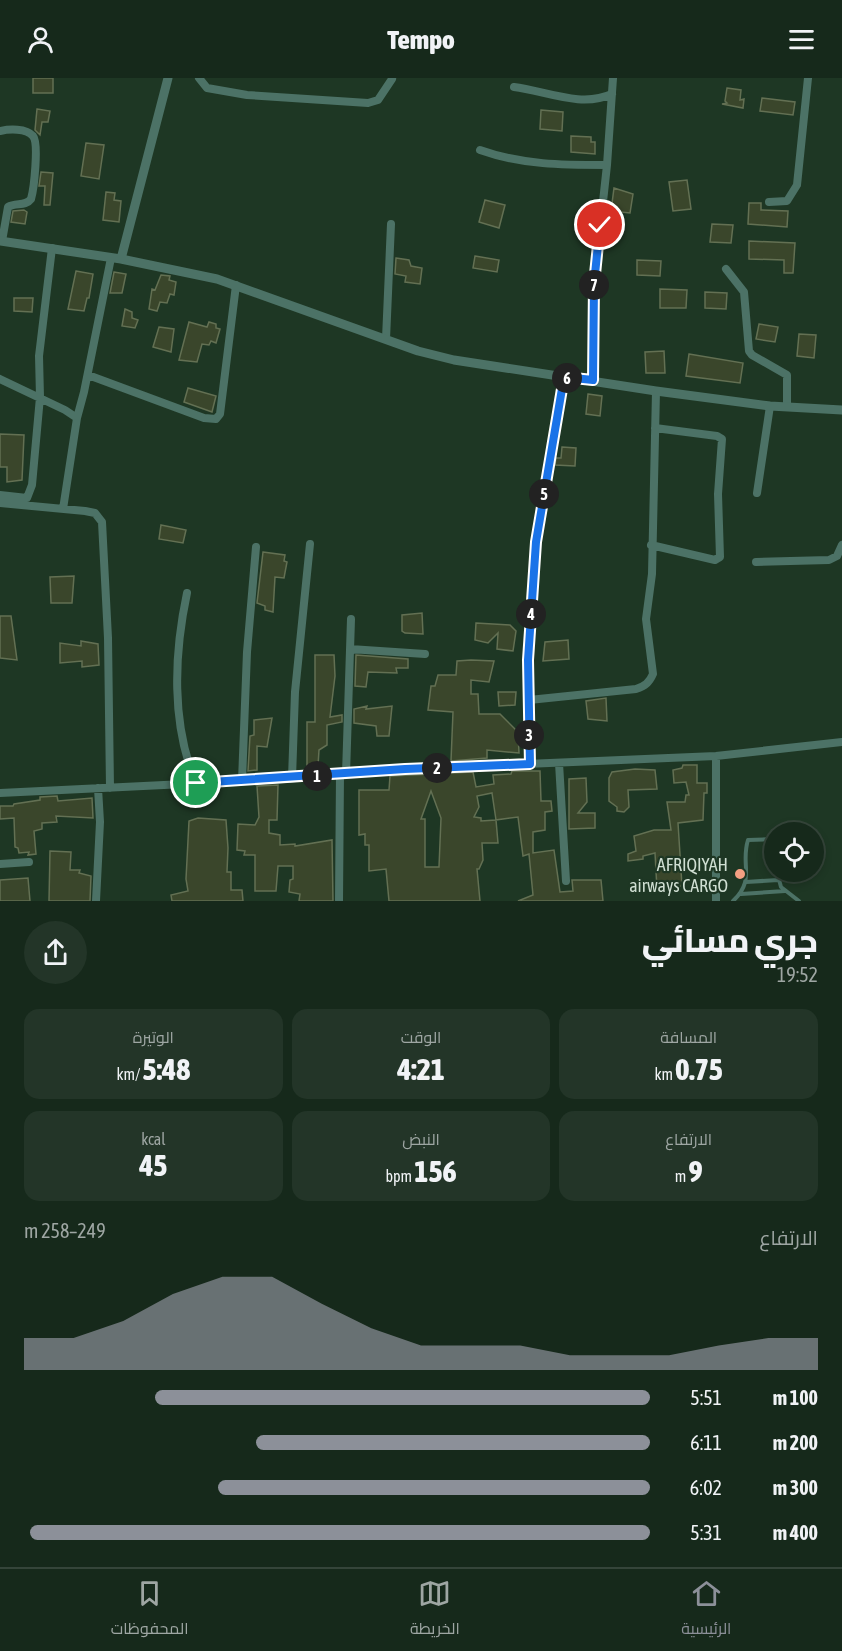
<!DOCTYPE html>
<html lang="ar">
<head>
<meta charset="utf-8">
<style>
	body { margin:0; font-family:"Asap Condensed",Cairo,sans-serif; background:#233528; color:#f1f3f6; direction:rtl; height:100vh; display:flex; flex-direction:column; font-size:22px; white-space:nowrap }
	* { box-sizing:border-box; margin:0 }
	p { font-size:20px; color:#9ea6a3 }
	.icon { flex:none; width:33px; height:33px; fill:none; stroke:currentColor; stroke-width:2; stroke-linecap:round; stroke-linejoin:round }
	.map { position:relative; height:823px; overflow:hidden; direction:ltr }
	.drawer { display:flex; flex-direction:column; background:#16291b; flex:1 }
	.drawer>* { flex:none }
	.controls { position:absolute; left:764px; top:744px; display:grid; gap:12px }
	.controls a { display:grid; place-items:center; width:60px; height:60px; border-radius:50%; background:#16291b; box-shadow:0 3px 9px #0003,0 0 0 2px #35453a; font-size:30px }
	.pin { position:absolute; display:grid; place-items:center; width:51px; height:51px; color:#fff; margin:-26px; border:3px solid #fff; border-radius:50%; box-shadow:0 2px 6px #0007 }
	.km { position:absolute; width:30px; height:30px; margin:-15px; border-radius:50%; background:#222; color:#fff; font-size:16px; line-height:30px; text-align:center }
	.round { display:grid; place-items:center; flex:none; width:63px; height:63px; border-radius:32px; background:#233528 }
	.headline { display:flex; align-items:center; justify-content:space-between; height:102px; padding:0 24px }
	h1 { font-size:33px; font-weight:800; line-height:45px }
	.metrics { display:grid; grid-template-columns:repeat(3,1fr); gap:9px; height:102px; padding:6px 24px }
	.metrics div { display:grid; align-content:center; border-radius:15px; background:#233528; text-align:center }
	.metrics b { font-size:30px; font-weight:800 }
	.metrics small { font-size:16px; font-weight:400 }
	.metrics p { font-size:16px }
	.chart { height:168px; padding:12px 24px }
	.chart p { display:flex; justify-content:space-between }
	.chart svg { width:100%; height:108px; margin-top:6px; fill:#8c9099; opacity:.7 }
	ul { padding:0 24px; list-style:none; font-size:20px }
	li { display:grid; grid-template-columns:96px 72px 1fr; align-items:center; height:45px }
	li i { height:15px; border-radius:8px; background:#8c9099 }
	header { display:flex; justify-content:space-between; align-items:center; height:78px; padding:0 24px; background:#16291b; font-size:27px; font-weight:800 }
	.dock { display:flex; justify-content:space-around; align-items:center; height:84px; border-top:2px solid #35453a; background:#16291b; font-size:16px; color:#9ea6a3 }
	.dock a { display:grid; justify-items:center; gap:3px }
	.dock .active { color:#8c9099 }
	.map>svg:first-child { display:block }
</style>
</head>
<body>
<header><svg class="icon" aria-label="menu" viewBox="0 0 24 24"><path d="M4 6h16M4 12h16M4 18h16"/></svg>Tempo<svg class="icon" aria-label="person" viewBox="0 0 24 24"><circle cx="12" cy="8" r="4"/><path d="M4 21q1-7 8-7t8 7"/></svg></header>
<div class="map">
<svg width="842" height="823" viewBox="0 0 842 823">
	<rect width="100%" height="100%" fill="#1e3724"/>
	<path fill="#3a462b" stroke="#637053" stroke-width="1.5" fill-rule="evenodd" d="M33,0H53V15H33Z
		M727,10L741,12L740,22L744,21L743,30L722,26L727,25L725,23Z
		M762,20L795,24L793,37L760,33Z
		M37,31L50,33L48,44H42L40,57L35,52Z
		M541,32L563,34L562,53L540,51Z
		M571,58L591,59V64H595V76L571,74Z
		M86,65L104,67L99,101L81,98Z
		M41,94L53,95L50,127H44L45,108H39Z
		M687,102L691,131L673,133L669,104Z
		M614,110L633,116L630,135L611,133Z
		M106,114L115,115L114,122L121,123L119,144L103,142Z
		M485,122L505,127L499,150L479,144Z
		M749,125H761V132L788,133L787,149L748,146Z
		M24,132L27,134L25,146L11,144L13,133Z
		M712,146L733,147L731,165L710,164Z
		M749,163L795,165L793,195H784V182L749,181Z
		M475,178L499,182L497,194L473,190Z
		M396,180L409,182L411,188L422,190L420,206L405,204L406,198L395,196Z
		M637,182L661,183L660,198L637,197Z
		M76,193L93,196L89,220H87L84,233L68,231Z
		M114,194L126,196L122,215H110Z
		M161,197L170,198L169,202L176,204L174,217L170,216L167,225L160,224L157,233L149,231L152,211L155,212Z
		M660,211L687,212L686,230H660Z
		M705,214L727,215L726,231L705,230Z
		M14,220H33L32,234L14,233Z
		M125,231L132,234V240L138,242L135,250L122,248Z
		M189,244L207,249L209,244L216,246V250L220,251L216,265L211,263L209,267L202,266L197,284L179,282Z
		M759,246L778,249L775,264L756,261Z
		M159,249L174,251L171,274L153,269Z
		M799,256L816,257L814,280L797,278Z
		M664,273L665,295H646L645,274Z
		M689,276L743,285L740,305L686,298Z
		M188,310L216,318L212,334L184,324Z
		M588,316L602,318L600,338L586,336Z
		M0,356L24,357L22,402L7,404V389H0Z
		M562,369L576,370L575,388L555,387L556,380H561Z
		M161,447L186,452L183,465L159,461Z
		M263,474L285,477L284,483L287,484L284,500L275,499L273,534L265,532V528L257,525Z
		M74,498L72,525H51L50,499Z
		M422,535L423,556L405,555L402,553V537Z
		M0,538H11L17,582L0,580Z
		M476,545L510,547L516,553L513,573L497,571L498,555L488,565L475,562Z
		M568,562L569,581L543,583L545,564Z
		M81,563L98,566L99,587L82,589V583L60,585V565L81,568Z
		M315,577H334L335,598L330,639L342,637V644L327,647V667L319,672L318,688H307V644H315Z
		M356,577L408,581V590H396L397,595L368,594L366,609L355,608Z
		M471,582L494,583L489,604L471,602V616H478L479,636H500L518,654L519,675L487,672V680L451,683L453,634L428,632L431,608H435L438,597H456L457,583Z
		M498,614H516L515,627L499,628Z
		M606,620L607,643L588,641L586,623Z
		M367,628L366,631L392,628L389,658H377L376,648L354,645V631Z
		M272,640L267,669L257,668V692L248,693L250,658L254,657V642Z
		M683,687H697V705H707V715H704L703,742L678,745L682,808L657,811L655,775L643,778V781L628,783V776L636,773L634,758L654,752H671L667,724H685L686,717H689L686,704L674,705L673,692L682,690Z
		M635,691L655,692L657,711L628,712L629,729L624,734L617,733V729L609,723V700L612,694Z
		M512,693H540L541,723H551L552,733L545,734V752L533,754V775L554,772L560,814L573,813L572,802H601L603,823H518L533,817L529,776L523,778L518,739L496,742L498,765H482L483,782L479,791H477L480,823H389L386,791L369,793V767H365V756L359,757V712H389L390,698L473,694L476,709L494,706L493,697L511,696ZM431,713L441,740L439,789H425V741H421ZM492,715L496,742L481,743V740L474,739L479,729L477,718Z
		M586,700L587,724L578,735H595V750L569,751V701Z
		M278,707L277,742H269V755L280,757V767L295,766V768L332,762L333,823H299L300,816L289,814L290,802L293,801V788H278L276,813H255V777H244L245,773L237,772L238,746L255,747L259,739L257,708Z
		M57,718L58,723L92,720L93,740L56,738L57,744L42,745V751L34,753L36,776L28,777L29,774L19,775L18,770L15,769L14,740L0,741V728H13L14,726L40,722V719Z
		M198,740L226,742L228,770L227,794H231V812H242L243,823H172L171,817L188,813L186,801L189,743Z
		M50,773L71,774L70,792H80L79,795L91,798L90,823H49Z
		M28,800L30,823H0V802Z"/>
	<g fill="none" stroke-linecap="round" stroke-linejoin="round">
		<path stroke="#4c7266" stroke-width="4" d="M777,794L781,809L799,823
			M746,804L778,802
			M741,816L785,813
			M733,823C756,801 740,787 748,762L774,761"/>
		<path stroke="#4c7266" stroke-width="8" d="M199,0L207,10L247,17L368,25L378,22L392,1
			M514,9C546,13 581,30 612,16
			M0,53C9,51 26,50 33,58C39,65 34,111 31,121C25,129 16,124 8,129L2,163
			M480,72C522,87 563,87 607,87
			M769,124L787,123L797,107L808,0
			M726,191L744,214L749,273L752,277L787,297V329
			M386,261L391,146
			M88,297L204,340L216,341L220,336L236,207
			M0,301L65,332L77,340L63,431
			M593,302L594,206L607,87L613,0
			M77,340L84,314L111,180
			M757,415L770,328
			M0,417L27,420L32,407L40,319L39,278L52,170
			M0,425L85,433L95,435L102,444L108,560L110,710
			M651,467L715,482L720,479L718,416L722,361L717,358L655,350
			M756,484L829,482L837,478L842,467
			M187,515C174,576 171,646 196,705
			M350,571L425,576
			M529,622L636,611C645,608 649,605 653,596L646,541L652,496L656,313
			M559,685L566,803
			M530,686L528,582L536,464L564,299
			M346,696L351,541
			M292,700L295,614L310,466
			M242,703L247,574L256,469
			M0,715L284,701L405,691L716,678L842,664
			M0,786L29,784
			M96,823L100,744L98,710
			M339,823L340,696
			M716,823V678"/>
		<path stroke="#4c7266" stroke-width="9" d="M0,163L121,181L217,201L418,273L454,282L656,313L770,328L842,332
			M121,181L168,0"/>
	</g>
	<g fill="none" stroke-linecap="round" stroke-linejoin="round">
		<defs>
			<path id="route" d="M196,705L405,691L530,686L528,582L536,464L564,299L593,302L594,206L600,147"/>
		</defs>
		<use href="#route" stroke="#fff" stroke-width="12"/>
		<use href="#route" stroke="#1a73e8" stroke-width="8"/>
	</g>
	<circle fill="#f39f82" stroke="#1e3724" stroke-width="2" cx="740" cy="796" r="6"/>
	<g text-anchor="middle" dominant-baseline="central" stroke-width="4.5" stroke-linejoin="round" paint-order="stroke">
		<g font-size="18" fill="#d0dfd3" stroke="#1e3724" text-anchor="end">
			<text x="728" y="786">AFRIQIYAH<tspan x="728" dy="21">airways CARGO</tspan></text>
		</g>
	</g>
</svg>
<div class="controls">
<a><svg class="icon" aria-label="locate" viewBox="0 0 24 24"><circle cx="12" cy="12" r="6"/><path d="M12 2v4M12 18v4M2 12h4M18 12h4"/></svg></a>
</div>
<div class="pin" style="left:196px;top:705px;background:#1e9e55"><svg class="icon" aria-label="arrive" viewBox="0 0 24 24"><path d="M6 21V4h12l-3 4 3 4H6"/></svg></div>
<div class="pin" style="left:600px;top:147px;background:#d93025"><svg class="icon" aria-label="check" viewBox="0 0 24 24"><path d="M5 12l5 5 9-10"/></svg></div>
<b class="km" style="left:317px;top:698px">1</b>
<b class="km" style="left:437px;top:690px">2</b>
<b class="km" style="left:529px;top:657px">3</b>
<b class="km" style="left:531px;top:536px">4</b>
<b class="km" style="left:544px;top:416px">5</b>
<b class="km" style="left:567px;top:300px">6</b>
<b class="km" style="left:594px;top:207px">7</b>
</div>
<section class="drawer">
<div class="headline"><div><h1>جري مسائي</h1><p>19:52</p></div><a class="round"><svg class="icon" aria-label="share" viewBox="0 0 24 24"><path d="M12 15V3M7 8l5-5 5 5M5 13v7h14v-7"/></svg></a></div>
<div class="metrics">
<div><p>المسافة</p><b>0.75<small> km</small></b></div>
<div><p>الوقت</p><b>4:21</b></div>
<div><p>الوتيرة</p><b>5:48<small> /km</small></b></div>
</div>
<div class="metrics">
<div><p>الارتفاع</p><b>9<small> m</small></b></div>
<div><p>النبض</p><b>156<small> bpm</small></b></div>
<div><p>kcal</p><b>45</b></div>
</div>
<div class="chart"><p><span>الارتفاع</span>249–258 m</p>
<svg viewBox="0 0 160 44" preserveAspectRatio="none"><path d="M0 44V31L10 31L20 24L30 13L40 6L50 6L60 17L70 27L80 34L90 34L100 34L110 38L120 38L130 38L140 34L150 31L160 31V44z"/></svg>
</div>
<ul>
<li><b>100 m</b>5:51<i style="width:79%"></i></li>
<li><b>200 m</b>6:11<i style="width:63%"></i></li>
<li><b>300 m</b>6:02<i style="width:69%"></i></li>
<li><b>400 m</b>5:31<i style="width:99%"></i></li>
</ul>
</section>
<nav class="dock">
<a class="active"><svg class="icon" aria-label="home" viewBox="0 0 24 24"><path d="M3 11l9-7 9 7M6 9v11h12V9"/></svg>الرئيسية</a>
<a><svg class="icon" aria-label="map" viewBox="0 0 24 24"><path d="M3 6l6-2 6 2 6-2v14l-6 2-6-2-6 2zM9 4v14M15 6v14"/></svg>الخريطة</a>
<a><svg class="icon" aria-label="saved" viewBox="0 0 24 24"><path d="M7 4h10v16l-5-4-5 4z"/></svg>المحفوظات</a>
</nav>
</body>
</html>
